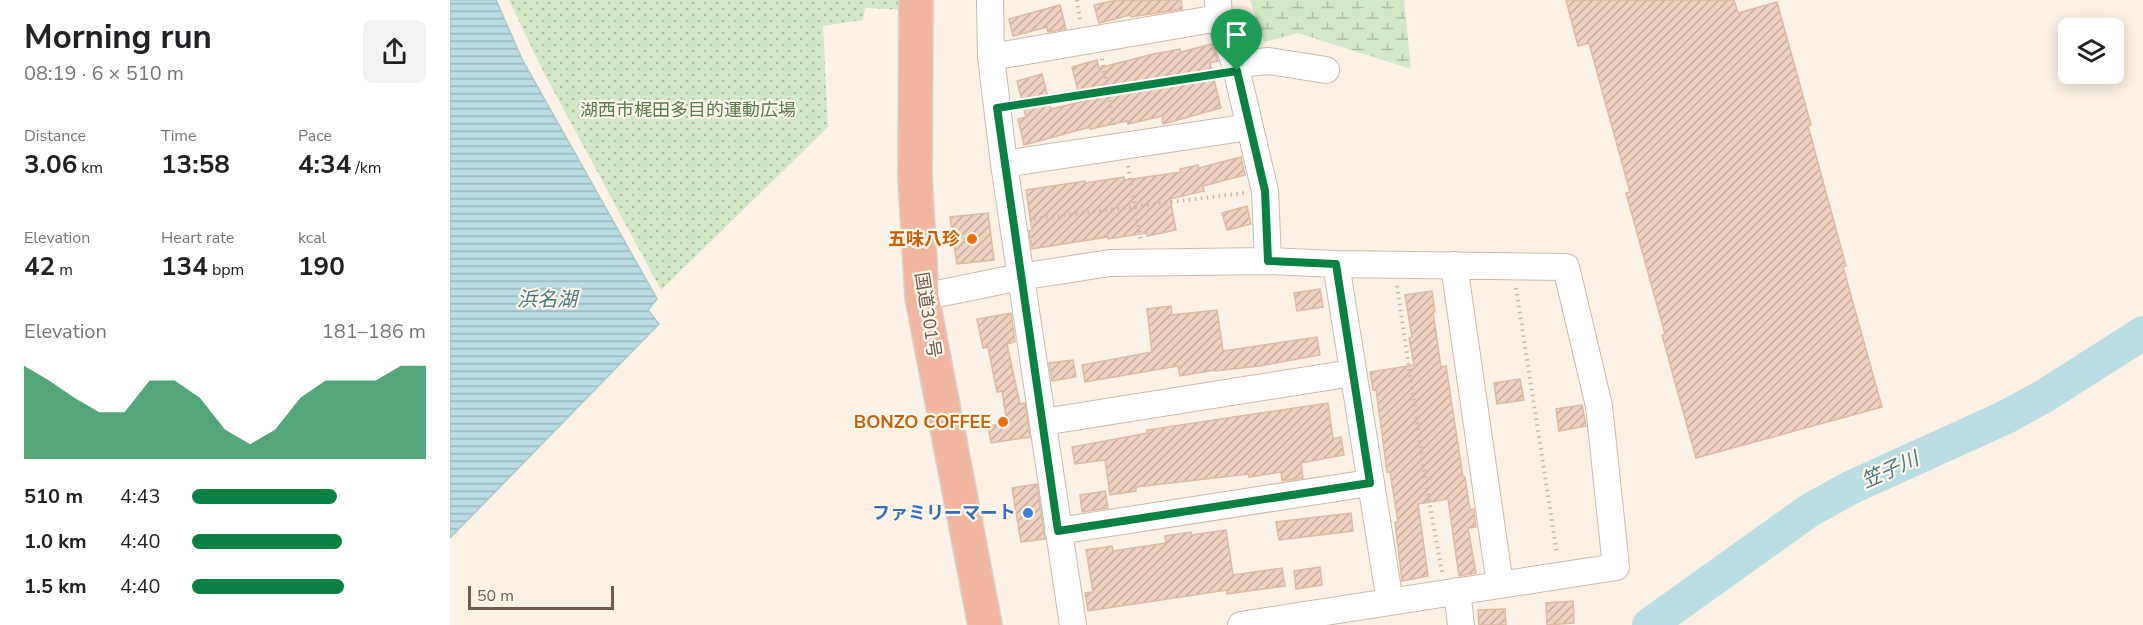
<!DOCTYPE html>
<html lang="en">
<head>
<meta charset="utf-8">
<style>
	body { margin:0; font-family:"Nunito Sans","Noto Sans JP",sans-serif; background:#f2f2f2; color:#202124; height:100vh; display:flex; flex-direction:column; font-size:22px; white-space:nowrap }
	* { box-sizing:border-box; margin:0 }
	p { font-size:20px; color:#757577 }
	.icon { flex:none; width:33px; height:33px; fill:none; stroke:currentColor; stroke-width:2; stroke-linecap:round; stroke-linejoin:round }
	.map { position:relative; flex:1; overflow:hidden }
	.details { display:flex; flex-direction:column; background:#fff; width:450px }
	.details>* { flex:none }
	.fabs { position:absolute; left:1608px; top:18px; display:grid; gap:12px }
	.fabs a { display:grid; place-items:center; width:66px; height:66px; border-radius:9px; background:#fff; box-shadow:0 3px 15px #0003; font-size:30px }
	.scale { position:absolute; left:18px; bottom:15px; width:146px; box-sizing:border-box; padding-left:6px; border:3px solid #725a4c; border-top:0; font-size:16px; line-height:21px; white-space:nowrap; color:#725a4c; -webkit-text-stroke:4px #fef7eb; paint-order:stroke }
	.pin { position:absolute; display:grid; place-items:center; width:51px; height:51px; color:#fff; margin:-62px -26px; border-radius:50% 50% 50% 0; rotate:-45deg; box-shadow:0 0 6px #0007 }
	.pin .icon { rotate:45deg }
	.round { display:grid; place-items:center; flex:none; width:63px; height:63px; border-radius:9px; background:#f2f2f2 }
	.overview { display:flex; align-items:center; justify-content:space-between; height:102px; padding:0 24px }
	h1 { font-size:33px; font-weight:700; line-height:45px }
	.figures { display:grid; grid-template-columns:repeat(3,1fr); gap:9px; height:102px; padding:6px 24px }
	.figures div { display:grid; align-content:center }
	.figures b { font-size:26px; font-weight:700 }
	.figures small { font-size:16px; font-weight:400 }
	.figures p { font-size:16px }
	.chart { height:168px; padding:12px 24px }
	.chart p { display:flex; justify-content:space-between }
	.chart svg { width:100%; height:108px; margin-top:6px; fill:#0b8043; opacity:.7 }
	ul { padding:0 24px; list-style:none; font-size:20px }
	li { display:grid; grid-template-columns:96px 72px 1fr; align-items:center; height:45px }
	li i { height:15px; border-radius:8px; background:#0b8043 }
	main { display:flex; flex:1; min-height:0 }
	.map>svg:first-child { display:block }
</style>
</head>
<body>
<main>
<section class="details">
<div class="overview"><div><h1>Morning run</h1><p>08:19 · 6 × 510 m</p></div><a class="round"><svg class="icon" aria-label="share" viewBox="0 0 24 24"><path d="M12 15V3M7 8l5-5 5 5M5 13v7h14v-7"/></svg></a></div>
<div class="figures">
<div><p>Distance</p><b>3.06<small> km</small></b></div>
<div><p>Time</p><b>13:58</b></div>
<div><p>Pace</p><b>4:34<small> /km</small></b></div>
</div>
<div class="figures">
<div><p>Elevation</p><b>42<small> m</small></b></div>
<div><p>Heart rate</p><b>134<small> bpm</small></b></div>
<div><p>kcal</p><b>190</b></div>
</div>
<div class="chart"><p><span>Elevation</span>181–186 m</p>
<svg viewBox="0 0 160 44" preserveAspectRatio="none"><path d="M0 44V6L10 12L20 19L30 25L40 25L50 12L60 12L70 19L80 32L90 38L100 32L110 19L120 12L130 12L140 12L150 6L160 6V44z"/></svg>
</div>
<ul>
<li><b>510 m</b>4:43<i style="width:62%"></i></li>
<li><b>1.0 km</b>4:40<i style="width:64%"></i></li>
<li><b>1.5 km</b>4:40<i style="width:65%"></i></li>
</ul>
</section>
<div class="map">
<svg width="1693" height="625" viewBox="0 0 1693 625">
	<defs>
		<pattern id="wetland-marsh" width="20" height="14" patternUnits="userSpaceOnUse" patternTransform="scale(1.5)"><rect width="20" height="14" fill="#d2e7c4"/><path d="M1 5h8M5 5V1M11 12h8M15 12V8" fill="none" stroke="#afbea1"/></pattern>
		<pattern id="park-dots" width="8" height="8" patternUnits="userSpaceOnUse" patternTransform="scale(1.5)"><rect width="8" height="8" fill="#d2e7c4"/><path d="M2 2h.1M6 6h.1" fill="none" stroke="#afbea1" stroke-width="1.8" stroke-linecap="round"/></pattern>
		<pattern id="water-rules" width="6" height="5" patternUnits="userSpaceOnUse" patternTransform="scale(1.5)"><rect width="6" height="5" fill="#badce3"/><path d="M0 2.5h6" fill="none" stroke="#9cb5ba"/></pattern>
		<pattern id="building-hatch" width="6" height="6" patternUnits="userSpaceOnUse" patternTransform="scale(1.5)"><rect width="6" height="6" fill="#eed2be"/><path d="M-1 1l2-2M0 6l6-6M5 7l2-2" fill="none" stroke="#c5ad9d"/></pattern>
	</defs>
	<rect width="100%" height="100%" fill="#fbf2e5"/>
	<path fill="url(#wetland-marsh)" d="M800,0H954L961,69L848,33L814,42Z"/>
	<path fill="url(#park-dots)" d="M59,0H455L456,10L415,8L413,20L373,26L378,127L211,290L92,69Z"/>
	<path fill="url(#water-rules)" stroke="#a1cbd4" stroke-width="1.5" d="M0,0H46L72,59L207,299L198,310L209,324L0,538Z"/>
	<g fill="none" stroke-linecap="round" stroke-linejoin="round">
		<path stroke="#badce3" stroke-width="34" d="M1199,625L1360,510L1402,487L1556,417L1596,395L1693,333"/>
	</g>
	<path fill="url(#building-hatch)" stroke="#e0b9a0" stroke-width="1.5" d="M666,0H731L732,9L681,17L680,15L649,23L644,5Z
		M1116,0H1284L1288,13L1327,2L1361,125L1358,126L1396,266L1393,267L1432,407L1246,458L1212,335L1215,334L1176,193L1180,192L1139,43L1128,46Z
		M610,5L616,29L598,32L597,27L563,36L559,19Z
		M762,44L768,61L760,63L771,108L713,124L712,116L678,124L677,121L640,129V127L574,145L568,119L576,117L567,81L592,74L601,109L631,102L622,67L647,60L649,68L703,54L730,49L731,52Z
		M791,157L795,175L753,186L754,191L720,199L726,230L697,236V233L658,239V237L582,249L579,231L582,230L576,190L635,181V183L674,177L675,180L731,172L730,169L748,165L749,168Z
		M797,206L801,224L777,230L772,213Z
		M538,213L544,260L507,264L500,217Z
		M870,289L873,307L847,311L844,293Z
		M982,291L985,312H983L991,367L996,366L1013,477H1015L1020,510L1024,509L1026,527L1018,528L1026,573L1009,576L998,499L968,504L978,576L952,581L945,522H948L940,472H937L926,389L923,390L920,372L964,365L959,338L962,337L955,295Z
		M721,306L722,315L767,310L773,351L867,337L870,355L809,366L765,371V370L730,376L728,366L635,382L632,365L702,352L697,309Z
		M561,313L565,342L557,344L570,404L575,403L580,437L541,443L538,426L557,423L552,391L547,392L538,347L533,348L527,319Z
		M623,360L626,377L602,381L599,363Z
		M1070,379L1074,400L1047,404L1044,383Z
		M878,403L883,439L891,437L894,455L851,463L853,478L832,481L831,472L799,477V474L686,487V491L660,495L655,460L625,464L622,447L698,433L697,430Z
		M1132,405L1136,426L1109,431L1106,409Z
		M587,484L595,539L571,542L562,488Z
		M655,491L658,508L632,512L630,495Z
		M901,513L903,531L829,540L826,522Z
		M776,530L783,575L832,568L835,586L777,594V590L638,611L635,593L643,592L636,550L662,546L663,551L716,543L715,536L741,532V535Z
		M870,567L872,585L846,589L844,571Z
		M1123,601L1124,623L1097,625L1096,603Z
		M1055,609L1056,625H1029L1028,610Z"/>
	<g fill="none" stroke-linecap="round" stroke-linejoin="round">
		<defs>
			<path id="minor" d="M540,0L541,57L554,164L623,625
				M768,0L769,18L785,64L815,191L818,261
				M541,57L769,18
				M785,64L819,61L876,70
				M554,164L799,127
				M886,264L940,602
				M1004,265L1050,585
				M472,297L570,277L660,263L818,261L886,264L1116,267L1149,406L1166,567L791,625
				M593,422L902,373
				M608,531L919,483
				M1007,591L1011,625"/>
			<path id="highway" d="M466,0L465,178L472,297L535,625"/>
		</defs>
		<use href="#minor" stroke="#ccbaac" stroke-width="28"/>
		<use href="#highway" stroke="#d8d1cd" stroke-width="36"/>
		<path stroke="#d3b5a1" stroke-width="4" stroke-dasharray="1.5 4.5" stroke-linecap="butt" d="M627,0L630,20
			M652,59L664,125
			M568,105L766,74
			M678,166L691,241
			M584,219L794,193
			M947,286L976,484L992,572
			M1066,288L1107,554"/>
		<use href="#minor" stroke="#fff" stroke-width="26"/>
		<use href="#highway" stroke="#f1b69f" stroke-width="33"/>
	</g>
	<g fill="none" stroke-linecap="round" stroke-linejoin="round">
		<defs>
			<path id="route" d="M787,71L815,191L818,261L886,264L920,483L608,531L547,108Z"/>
		</defs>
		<use href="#route" stroke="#fff" stroke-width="12"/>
		<use href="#route" stroke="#0b8043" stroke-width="8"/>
	</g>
	<g fill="#e8710a" stroke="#fef7eb" stroke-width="2">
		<circle cx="522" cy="239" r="6"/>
		<circle cx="553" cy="422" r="6"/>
	</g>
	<circle fill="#3f7fe0" stroke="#fef7eb" stroke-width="2" cx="578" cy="513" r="6"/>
	<g text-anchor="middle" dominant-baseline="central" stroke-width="4.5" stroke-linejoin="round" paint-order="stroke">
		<g font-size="18" fill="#567c47" stroke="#fef7eb">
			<text x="238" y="110">湖西市梶田多目的運動広場</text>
		</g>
		<g font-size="18" font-weight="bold" fill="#c56008" stroke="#fef7eb" text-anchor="end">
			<text x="510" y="239">五味八珍</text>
			<text x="541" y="422">BONZO COFFEE</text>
		</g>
		<g font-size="18" fill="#725a4c" stroke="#fef7eb">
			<text transform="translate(478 315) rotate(81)">国道301号</text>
		</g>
		<g font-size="18" font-weight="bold" fill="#366cbe" stroke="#fef7eb" text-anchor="end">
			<text x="566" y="513">ファミリーマート</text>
		</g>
		<g font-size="20" font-style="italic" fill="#477984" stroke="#fef7eb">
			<text x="97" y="299">浜名湖</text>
			<text transform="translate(1440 470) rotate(-24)">笠子川</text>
		</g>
	</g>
</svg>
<div class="fabs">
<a><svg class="icon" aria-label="layers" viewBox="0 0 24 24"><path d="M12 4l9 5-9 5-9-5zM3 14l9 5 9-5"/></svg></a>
</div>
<div class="scale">50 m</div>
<div class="pin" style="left:787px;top:71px;background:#1e9e55"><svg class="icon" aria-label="arrive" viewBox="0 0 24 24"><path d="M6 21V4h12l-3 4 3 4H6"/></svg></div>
</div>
</main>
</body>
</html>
